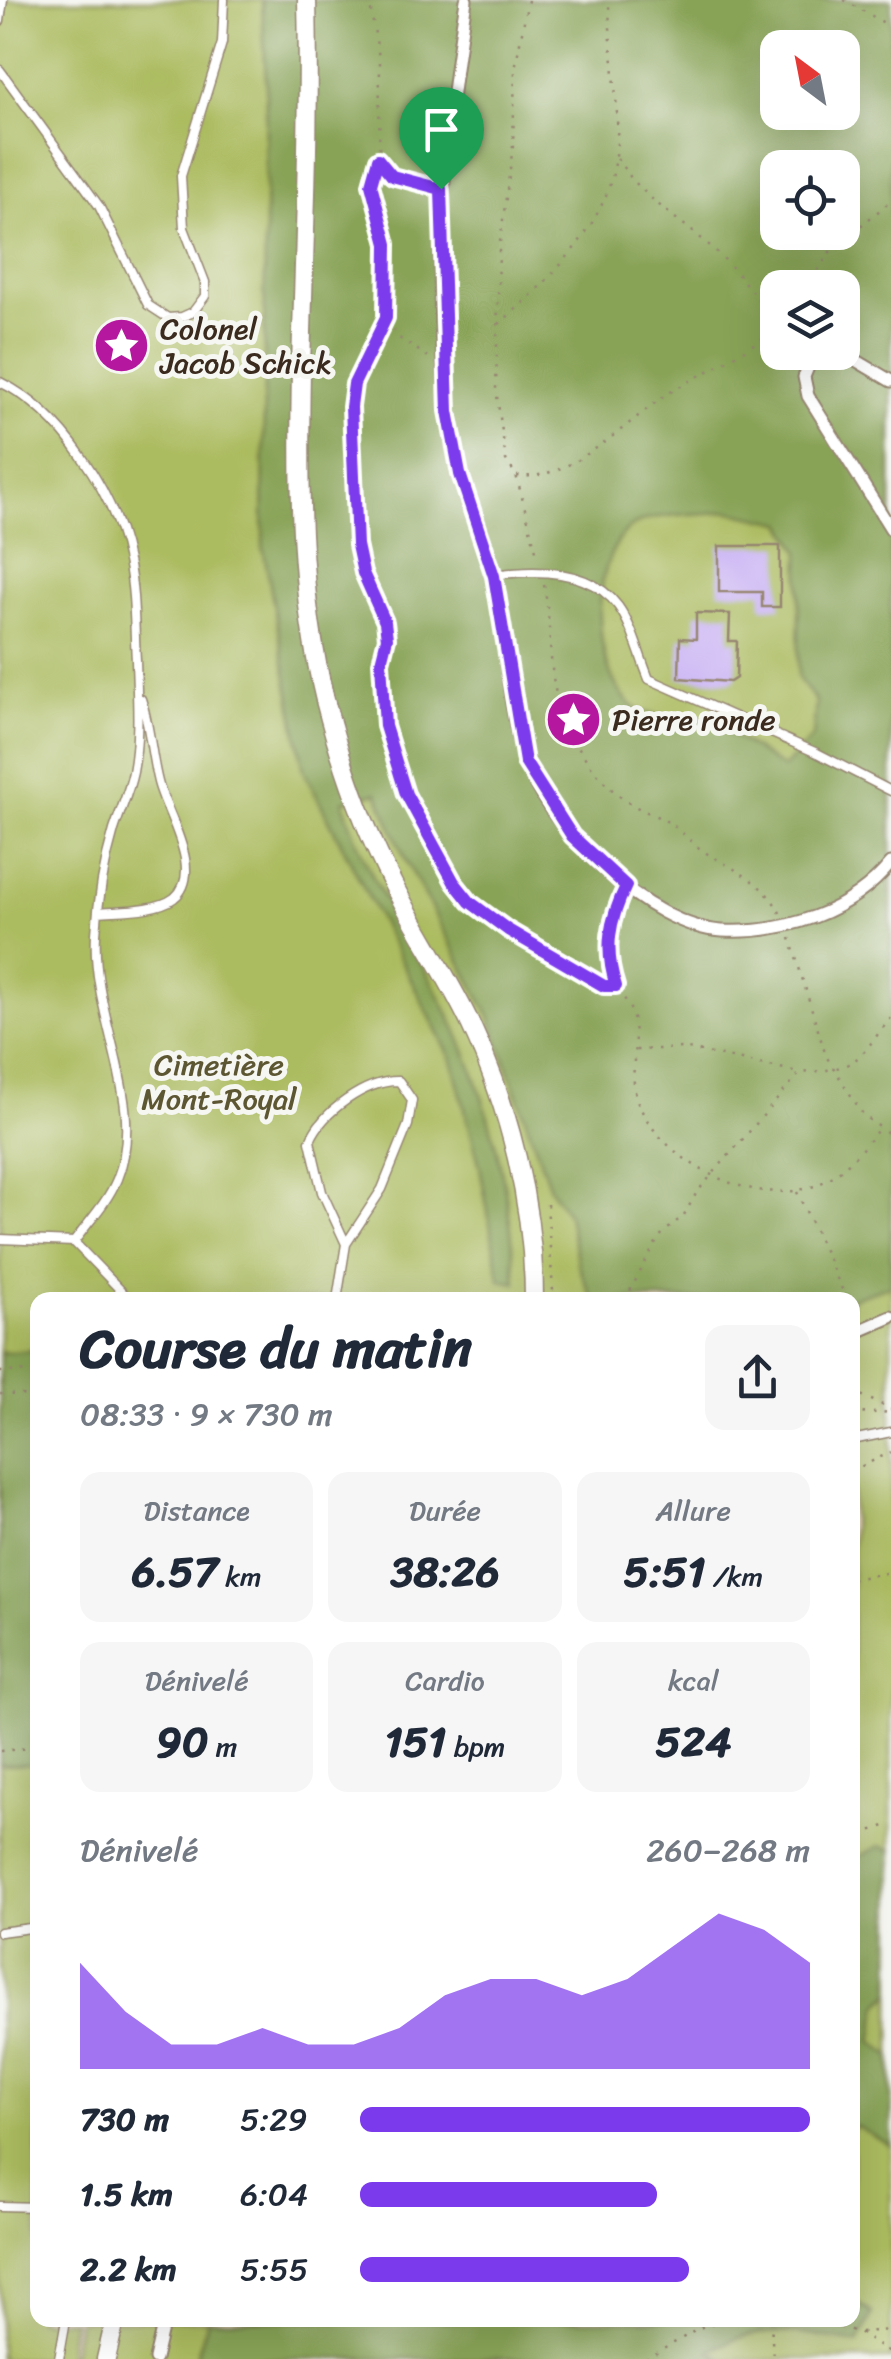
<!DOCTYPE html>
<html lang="fr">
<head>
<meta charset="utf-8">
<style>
	body { margin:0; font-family:Sriracha,sans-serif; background:#f6f6f7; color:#1f2937; height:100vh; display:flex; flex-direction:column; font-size:38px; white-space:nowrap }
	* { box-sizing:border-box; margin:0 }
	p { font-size:32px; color:#747a83 }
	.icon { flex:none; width:55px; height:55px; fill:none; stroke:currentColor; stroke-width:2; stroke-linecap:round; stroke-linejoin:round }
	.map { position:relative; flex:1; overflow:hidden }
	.side { position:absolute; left:30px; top:1292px; width:830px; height:1035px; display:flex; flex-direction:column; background:#fff; border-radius:20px; box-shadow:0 10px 40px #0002 }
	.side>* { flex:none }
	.needle { width:65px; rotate:328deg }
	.tools { position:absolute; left:760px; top:30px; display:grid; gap:20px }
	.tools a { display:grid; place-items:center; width:100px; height:100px; border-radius:20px; background:#fff; box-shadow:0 10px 40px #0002; font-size:50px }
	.pin { position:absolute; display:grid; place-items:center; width:85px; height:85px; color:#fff; margin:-102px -42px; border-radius:50% 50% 50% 0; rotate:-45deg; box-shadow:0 0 10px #0007 }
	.pin .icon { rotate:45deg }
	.round { display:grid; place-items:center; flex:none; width:105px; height:105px; border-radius:20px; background:#f6f6f7 }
	.head { display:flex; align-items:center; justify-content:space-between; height:170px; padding:0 50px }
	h1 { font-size:55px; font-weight:700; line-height:75px }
	.stats { display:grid; grid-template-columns:repeat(3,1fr); gap:15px; height:170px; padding:10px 50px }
	.stats div { display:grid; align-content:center; border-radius:20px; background:#f6f6f7; text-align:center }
	.stats b { font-size:42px; font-weight:700 }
	.stats small { font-size:28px; font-weight:400 }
	.stats p { font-size:28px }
	.chart { height:280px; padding:20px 50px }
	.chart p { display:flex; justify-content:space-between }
	.chart svg { width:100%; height:180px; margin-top:10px; fill:#7c3aed; opacity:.7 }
	ul { padding:0 50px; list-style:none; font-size:32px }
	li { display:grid; grid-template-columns:160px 120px 1fr; align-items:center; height:75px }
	li i { height:25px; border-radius:12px; background:#7c3aed }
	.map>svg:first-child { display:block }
</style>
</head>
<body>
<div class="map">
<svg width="891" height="2359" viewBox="0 0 891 2359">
	<rect width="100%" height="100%" fill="#f6f6f2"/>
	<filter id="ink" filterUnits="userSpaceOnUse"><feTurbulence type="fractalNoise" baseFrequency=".01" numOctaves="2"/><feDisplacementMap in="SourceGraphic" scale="20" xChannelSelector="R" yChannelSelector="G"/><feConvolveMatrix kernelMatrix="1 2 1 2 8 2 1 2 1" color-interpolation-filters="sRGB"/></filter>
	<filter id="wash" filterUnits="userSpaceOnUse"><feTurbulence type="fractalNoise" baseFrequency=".0048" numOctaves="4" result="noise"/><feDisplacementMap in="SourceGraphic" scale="40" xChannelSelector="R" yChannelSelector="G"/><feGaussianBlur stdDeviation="2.25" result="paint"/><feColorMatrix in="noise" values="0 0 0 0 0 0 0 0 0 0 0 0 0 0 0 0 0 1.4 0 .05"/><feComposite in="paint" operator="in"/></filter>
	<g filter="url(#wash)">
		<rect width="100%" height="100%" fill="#f2e1c7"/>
		<path fill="#abbb5f" stroke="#73723e" stroke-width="2.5" fill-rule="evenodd" d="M0,0H891V2359H71L78,2320H852V1300H38V2320H73L67,2359H0ZM778,48H842V112H778ZM778,168H842V232H778ZM778,288H842V352H778Z"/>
		<path fill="#88a356" stroke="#62663a" stroke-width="2.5" fill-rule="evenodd" d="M262,0H891V1285L847,1300H593L578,1264L568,1215L550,1188L490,1017L405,859L377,793L343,801C363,875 410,938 444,1005C489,1093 510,1185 516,1283L500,1280L480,1167L452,1060L304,771L263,547L266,81ZM778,48H842V112H778ZM778,168H842V232H778ZM778,288H842V352H778ZM727,511L783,523L800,552L798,678L816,701L813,736L783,768C760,754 736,734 711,724C692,716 650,718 637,709C587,677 586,541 643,521C667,513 701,515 727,511Z
			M37,1350V1764L0,1765V1353Z
			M880,1846L891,1849V1993L879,2004L872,2041L891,2056V2146L852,2124L853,1860Z
			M853,2300L872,2313L858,2343C802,2335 762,2320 710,2351L724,2359H196L208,2320H852Z"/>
		<g id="blocks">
			<path fill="#c7aff6" d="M719,546H780V607H762V592H719Z
				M696,613L730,614L729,641H737L736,678L730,682L679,678L680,638L696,639Z"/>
		</g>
	</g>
	<g filter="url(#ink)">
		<use href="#blocks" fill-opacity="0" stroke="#968672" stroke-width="2.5"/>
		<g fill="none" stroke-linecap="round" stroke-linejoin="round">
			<defs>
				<path id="service" d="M0,21L3,0
					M0,70L99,206L148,305L168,318L182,317L193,312L205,296V282L184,228L181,176L222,43L224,0
					M0,382C62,412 115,494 128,561C135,593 134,627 136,660C137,697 140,735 133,772C129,792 120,811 114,830C104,864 98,899 96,934C91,1018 148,1104 117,1179C107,1203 89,1221 74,1242
					M494,575C535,569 590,568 618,606C633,627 639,655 649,679L817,753L891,791
					M99,912C120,910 157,911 174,898C206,872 165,812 158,782C151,755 150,726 141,699
					M0,1239L74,1242L130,1300
					M337,1300L346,1244L382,1189L408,1125L412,1100L399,1081C366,1080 322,1112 310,1141L322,1192L346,1244
					M852,1440L891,1432
					M0,1932L38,1927
					M0,2206L38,2207
					M59,2359L66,2320"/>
				<path id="pedestrian" d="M466,0C443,146 428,296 453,444C462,494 487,539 496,588C507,644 507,706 525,760C547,828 648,927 722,931C785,934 851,912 891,863
					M824,352L813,355L804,377L808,396L891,529
					M842,352L891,381
					M852,1334L891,1317
					M155,2359L164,2320"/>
				<path id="tertiary" d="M307,0C310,123 304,247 301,370C299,481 298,591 325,700C341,763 363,826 393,884C417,931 447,975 470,1023C510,1108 534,1206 534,1300
					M106,2359L115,2320"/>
			</defs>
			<use href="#service" stroke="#968672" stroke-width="11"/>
			<use href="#pedestrian" stroke="#968672" stroke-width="15"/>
			<use href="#tertiary" stroke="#968672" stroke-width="21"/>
			<path stroke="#968672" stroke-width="2.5" stroke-dasharray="2.5 8" stroke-linecap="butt" d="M369,0L380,63L379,156L371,184L387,243L386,318L399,338L430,358
				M528,0L515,69L513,146L499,249L496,389L506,460L516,475L538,558
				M844,0L891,27
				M617,158C644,203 689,223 725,260C744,279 756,301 778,318
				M379,160L392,175L427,187
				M806,288L832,249L891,201
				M386,318C376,340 360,364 354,387C346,417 354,538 362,569C368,591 384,608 386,633C388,650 380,667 382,685C387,755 419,849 469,901C505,938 561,957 604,986H616
				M499,324C547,283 610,223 616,155C621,107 609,49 609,0
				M517,476C575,482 631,415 677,388C712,369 745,351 778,328
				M544,585C550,616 549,647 553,677C558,721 590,776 626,801C641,811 660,816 674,826C684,834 692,843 703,851C731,868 765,882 780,913
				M620,899C606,926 603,959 617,987C622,996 629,1004 632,1014C640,1043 627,1077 639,1105C665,1165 760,1212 821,1183C844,1172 861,1150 877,1131
				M790,938L826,1056L864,1116L891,1135
				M636,1050L683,1048L799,1072
				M797,1192L847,1300
				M547,1204L553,1291
				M625,1300L659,1237L684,1215L697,1192L800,1073C862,1068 855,1061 891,1018
				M0,1372L38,1371
				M852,1391L891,1409
				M0,1394L38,1396
				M852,1414L891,1412
				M852,1471L891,1452
				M852,1579L891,1572
				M0,1751L38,1747
				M852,1837L891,1824
				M771,2320L773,2359
				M809,2320L859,2332L891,2353
				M861,2332L891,2330
				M646,2359L705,2325L734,2320"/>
			<use href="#service" stroke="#fff" stroke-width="8"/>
			<use href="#pedestrian" stroke="#fff" stroke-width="11"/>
			<use href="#tertiary" stroke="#fff" stroke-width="18"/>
		</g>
	</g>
	<g fill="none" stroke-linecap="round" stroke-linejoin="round" filter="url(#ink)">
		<defs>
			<path id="route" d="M378,159L392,176L441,189L448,411L460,474L494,576L525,762L572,836L626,886C609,921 604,949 616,986H604L508,930L470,902L454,882L406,794L385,726L381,662L387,638L385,622L363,573L357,545L351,407L354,384L386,318L387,244L371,184Z"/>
		</defs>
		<use href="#route" stroke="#fff" stroke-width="20"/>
		<use href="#route" stroke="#7c3aed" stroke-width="12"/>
	</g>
	<defs>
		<symbol id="sight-disc" viewBox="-11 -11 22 22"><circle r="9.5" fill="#b5179e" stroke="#f6f6f2"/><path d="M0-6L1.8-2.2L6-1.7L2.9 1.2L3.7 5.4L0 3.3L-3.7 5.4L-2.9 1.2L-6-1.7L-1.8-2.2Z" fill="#fff"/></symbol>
	</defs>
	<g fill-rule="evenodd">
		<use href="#sight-disc" x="90" y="314" width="63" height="63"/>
		<use href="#sight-disc" x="542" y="688" width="63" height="63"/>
	</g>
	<g text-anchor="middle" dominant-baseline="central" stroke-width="10" stroke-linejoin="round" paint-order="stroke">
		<g font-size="30" fill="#3b2a1e" stroke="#f6f6f2" text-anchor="start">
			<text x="160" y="329">Colonel<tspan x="160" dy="34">Jacob Schick</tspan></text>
			<text x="612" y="720">Pierre ronde</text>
		</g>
		<g font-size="30" fill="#5d5632" stroke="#f6f6f2">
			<text x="219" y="1065">Cimetière<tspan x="219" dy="34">Mont-Royal</tspan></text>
		</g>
	</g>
</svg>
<div class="tools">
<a><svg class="needle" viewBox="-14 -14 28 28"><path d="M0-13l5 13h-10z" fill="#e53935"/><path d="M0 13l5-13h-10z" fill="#747a83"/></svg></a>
<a><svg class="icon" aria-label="locate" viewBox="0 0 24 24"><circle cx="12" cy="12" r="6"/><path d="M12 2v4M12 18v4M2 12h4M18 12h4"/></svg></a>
<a><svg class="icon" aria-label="layers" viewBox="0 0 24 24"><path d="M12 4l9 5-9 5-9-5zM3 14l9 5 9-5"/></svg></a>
</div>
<div class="pin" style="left:441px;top:189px;background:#1e9e55"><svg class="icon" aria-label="arrive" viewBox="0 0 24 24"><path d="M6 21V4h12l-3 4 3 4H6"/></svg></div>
<section class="side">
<div class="head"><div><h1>Course du matin</h1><p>08:33 · 9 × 730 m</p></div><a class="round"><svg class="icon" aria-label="share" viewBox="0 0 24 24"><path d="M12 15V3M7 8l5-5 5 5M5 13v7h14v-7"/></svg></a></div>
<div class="stats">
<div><p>Distance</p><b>6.57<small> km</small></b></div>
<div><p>Durée</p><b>38:26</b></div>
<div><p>Allure</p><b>5:51<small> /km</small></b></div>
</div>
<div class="stats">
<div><p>Dénivelé</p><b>90<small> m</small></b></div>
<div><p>Cardio</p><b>151<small> bpm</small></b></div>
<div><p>kcal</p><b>524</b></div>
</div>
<div class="chart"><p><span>Dénivelé</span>260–268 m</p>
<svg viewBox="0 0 160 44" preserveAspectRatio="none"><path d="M0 44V18L10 30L20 38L30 38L40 34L50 38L60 38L70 34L80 26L90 22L100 22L110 26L120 22L130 14L140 6L150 10L160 18V44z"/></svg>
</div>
<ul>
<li><b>730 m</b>5:29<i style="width:100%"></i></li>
<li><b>1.5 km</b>6:04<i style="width:66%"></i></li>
<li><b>2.2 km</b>5:55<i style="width:73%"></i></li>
</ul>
</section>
</div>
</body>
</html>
